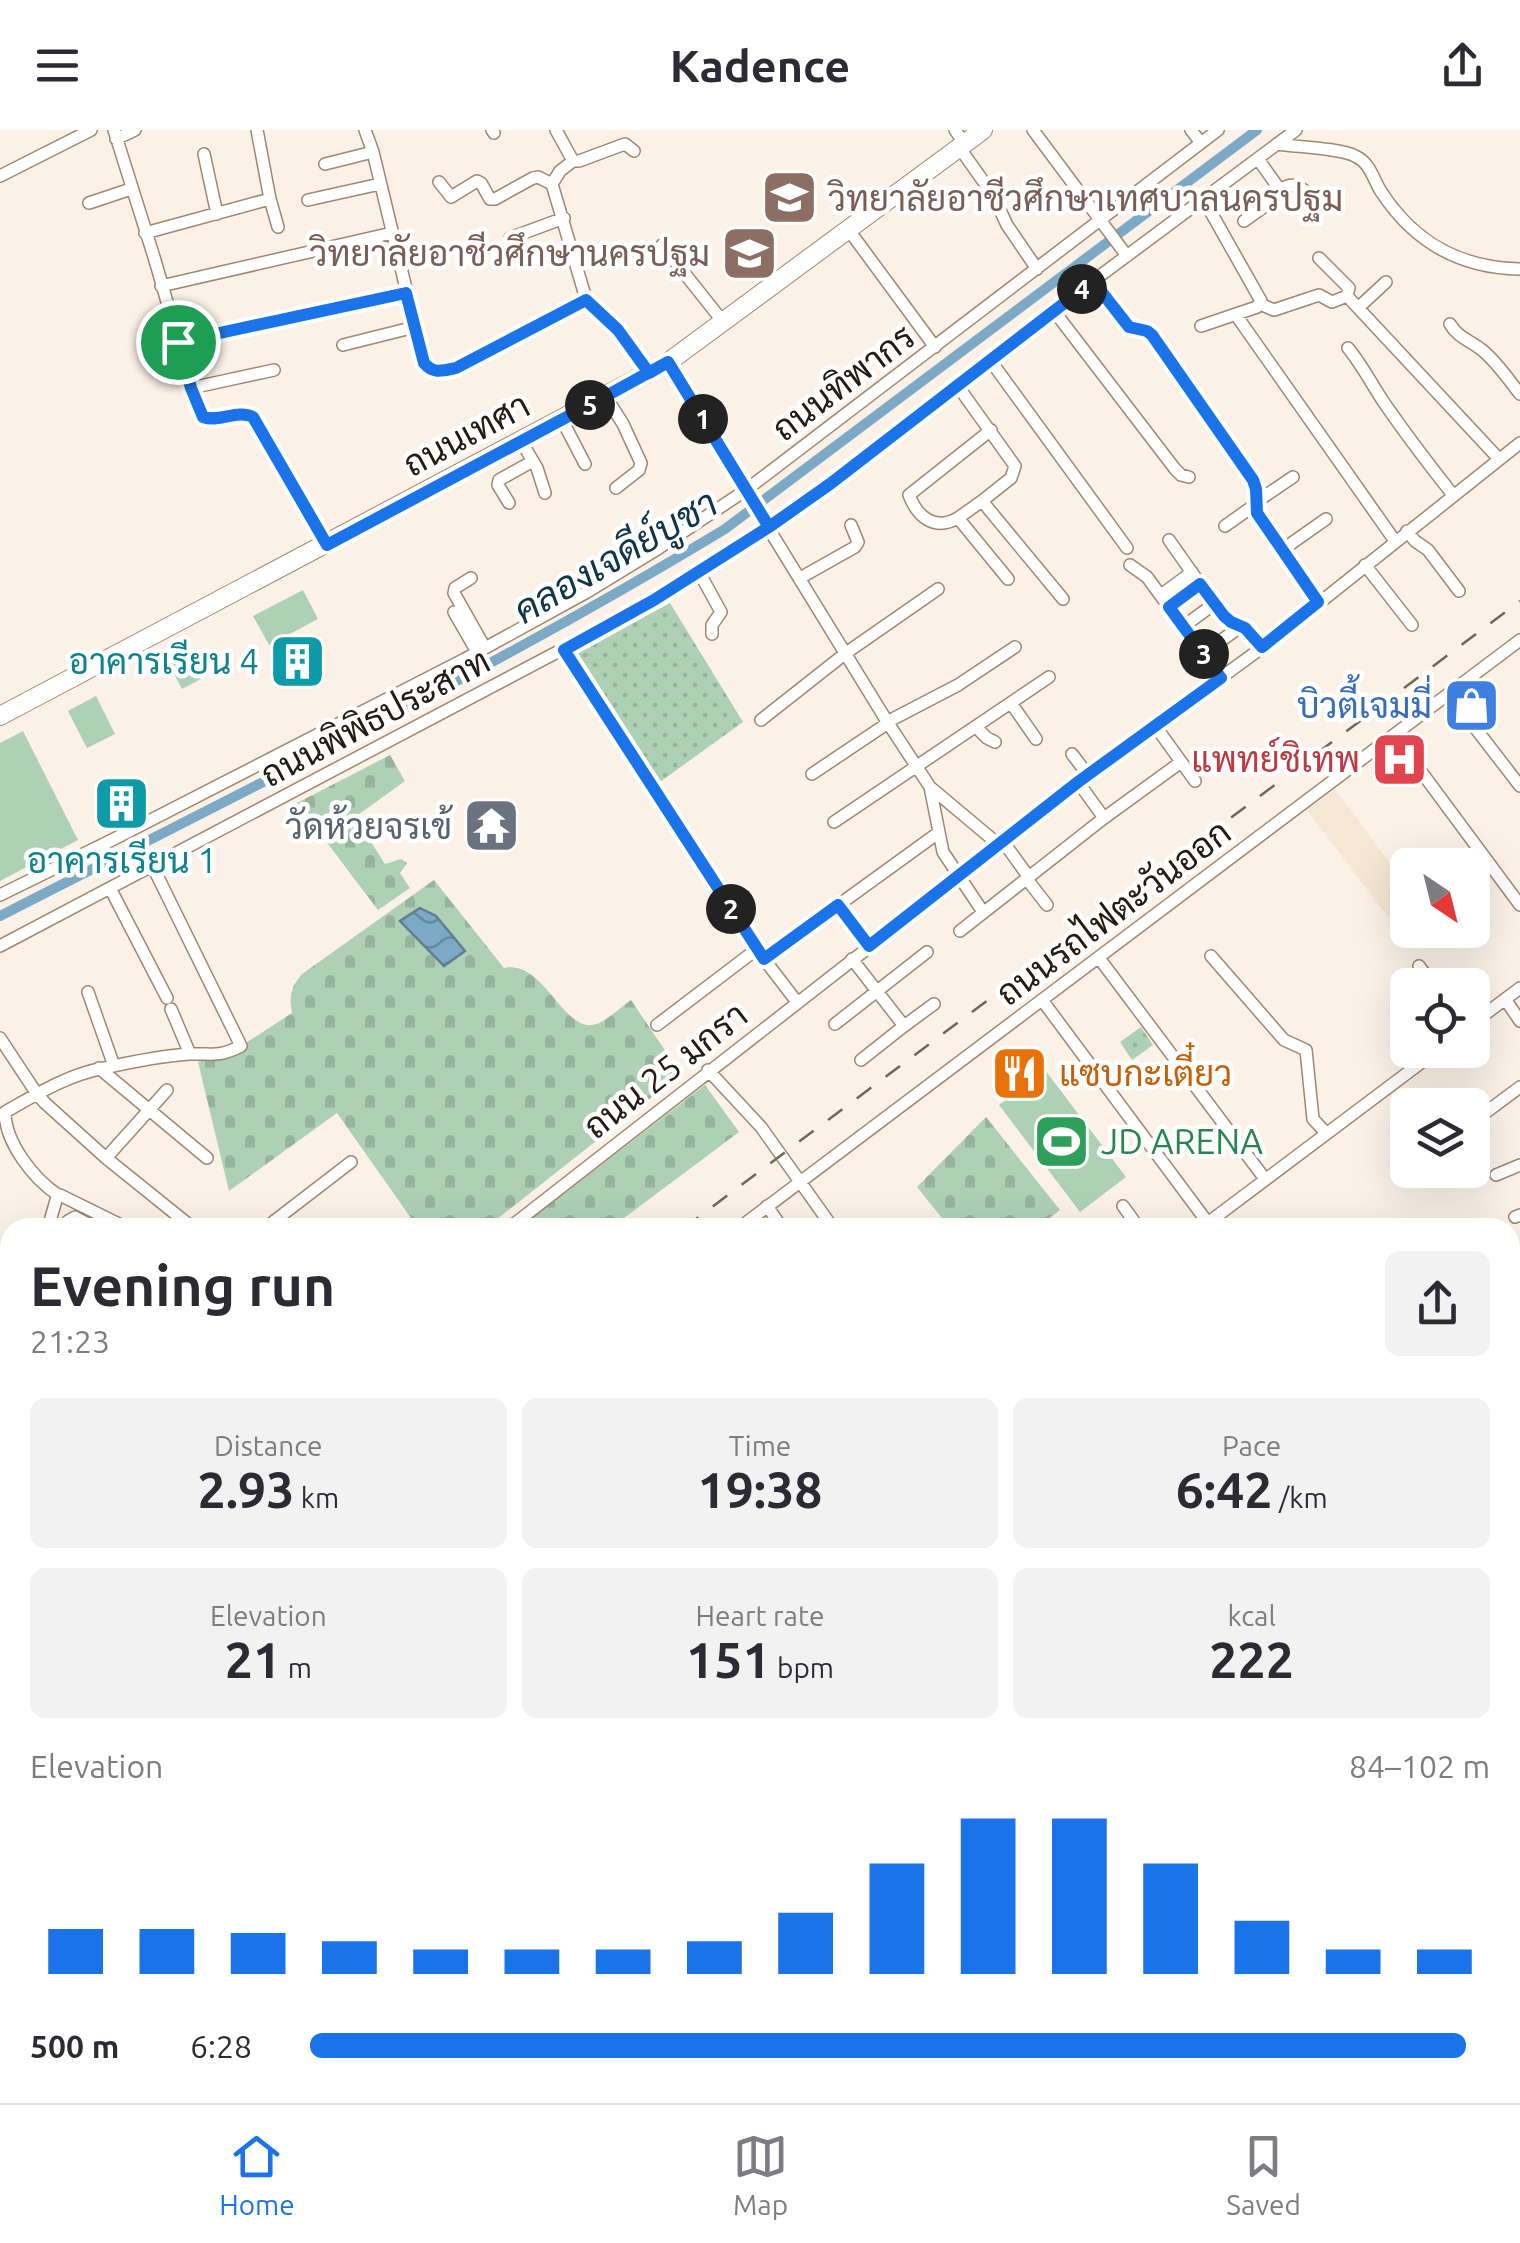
<!DOCTYPE html>
<html lang="en">
<head>
<meta charset="utf-8">
<style>
	body { margin:0; font-family:Ubuntu,Sarabun,sans-serif; background:#f2f2f3; color:#2b2b33; height:100vh; display:flex; flex-direction:column; font-size:38px; white-space:nowrap }
	* { box-sizing:border-box; margin:0 }
	p { font-size:32px; color:#7c7c81 }
	.icon { flex:none; width:55px; height:55px; fill:none; stroke:currentColor; stroke-width:2; stroke-linecap:round; stroke-linejoin:round }
	.map { position:relative; flex:1; overflow:hidden }
	.side { position:absolute; left:0px; top:1088px; width:1520px; height:888px; display:flex; flex-direction:column; background:#fff; border-radius:30px 30px 0 0; box-shadow:0 10px 40px #0002 }
	.side>* { flex:none }
	.needle { width:65px; rotate:145deg }
	.buttons { position:absolute; left:1390px; top:718px; display:grid; gap:20px }
	.buttons a { display:grid; place-items:center; width:100px; height:100px; border-radius:15px; background:#fff; box-shadow:0 10px 40px #0002; font-size:50px }
	.pin { position:absolute; display:grid; place-items:center; width:85px; height:85px; color:#fff; margin:-42px; border:5px solid #fff; border-radius:50%; box-shadow:0 2px 10px #0007 }
	.km { position:absolute; width:50px; height:50px; margin:-25px; border-radius:50%; background:#222; color:#fff; font-size:28px; line-height:50px; text-align:center }
	.round { display:grid; place-items:center; flex:none; width:105px; height:105px; border-radius:15px; background:#f2f2f3 }
	.overview { display:flex; align-items:center; justify-content:space-between; height:170px; padding:0 30px }
	h1 { font-size:55px; font-weight:600; line-height:75px }
	.metrics { display:grid; grid-template-columns:repeat(3,1fr); gap:15px; height:170px; padding:10px 30px }
	.metrics div { display:grid; align-content:center; border-radius:15px; background:#f2f2f3; text-align:center }
	.metrics b { font-size:50px; font-weight:600 }
	.metrics small { font-size:28px; font-weight:400 }
	.metrics p { font-size:28px }
	.chart { height:280px; padding:20px 30px }
	.chart p { display:flex; justify-content:space-between }
	.chart svg { width:100%; height:180px; margin-top:10px; stroke:#1a73e8; stroke-width:6 }
	ul { padding:0 30px; list-style:none; font-size:32px }
	li { display:grid; grid-template-columns:160px 120px 1fr; align-items:center; height:75px }
	li i { height:25px; border-radius:12px; background:#1a73e8 }
	header { display:flex; justify-content:space-between; align-items:center; height:130px; padding:0 30px; background:#fff; font-size:45px; font-weight:600 }
	.tabs { display:flex; justify-content:space-around; align-items:center; height:140px; border-top:2px solid #e1e1e2; background:#fff; font-size:28px; color:#7c7c81 }
	.tabs a { display:grid; justify-items:center; gap:5px }
	.tabs .on { color:#1a73e8 }
	.map>svg:first-child { display:block }
</style>
</head>
<body>
<header><svg class="icon" aria-label="menu" viewBox="0 0 24 24"><path d="M4 6h16M4 12h16M4 18h16"/></svg>Kadence<svg class="icon" aria-label="share" viewBox="0 0 24 24"><path d="M12 15V3M7 8l5-5 5 5M5 13v7h14v-7"/></svg></header>
<div class="map">
<svg width="1520" height="1973" viewBox="0 0 1520 1973">
	<defs>
		<pattern id="grass-dots" width="8" height="8" patternUnits="userSpaceOnUse" patternTransform="scale(2.5)"><rect width="8" height="8" fill="#aed1b6"/><path d="M2 2h.1M6 6h.1" fill="none" stroke="#96b39b" stroke-width="1.8" stroke-linecap="round"/></pattern>
		<pattern id="cemetery-stones" width="16" height="16" patternUnits="userSpaceOnUse" patternTransform="scale(2.5)"><rect width="16" height="16" fill="#aed1b6"/><path d="M2 7V4a2 2 0 0 1 4 0v3zM10 15v-3a2 2 0 0 1 4 0v3z" fill="#96b39b"/></pattern>
		<pattern id="water-waves" width="16" height="10" patternUnits="userSpaceOnUse" patternTransform="scale(2.5)"><rect width="16" height="10" fill="#7ca9c6"/><path d="M0 5q4-4 8 0t8 0" fill="none" stroke="#65899f"/></pattern>
	</defs>
	<rect width="100%" height="100%" fill="#fbf1e7"/>
	<path fill="#f5e7d3" d="M1335,659L1407,757V773L1388,787L1307,680Z"/>
	<path fill="url(#grass-dots)" d="M670,473L743,592L660,652L575,524Z
		M1141,897L1153,915L1132,930L1120,912Z"/>
	<path fill="url(#cemetery-stones)" d="M390,625L405,651L355,687L385,734L401,729L407,733L400,743L410,758L378,780L297,673Z
		M434,750L504,838C546,829 564,909 599,893C610,888 621,877 631,870L681,944L487,1097L418,1098L337,983L229,1061L198,932L235,920L292,883C289,865 291,857 302,844Z
		M705,955L739,1002L612,1097H521Z
		M986,987L1060,1080L1038,1097H949L917,1057Z
		M1510,1305L1520,1307V1821L1515,1841L1510,1845Z
		M1113,1965H1329L1317,1973H1115Z"/>
	<path fill="#aed1b6" d="M303,460L318,489L269,515L253,486Z
		M187,521L201,549L182,559L167,530Z
		M96,566L115,604L87,618L68,581Z
		M23,601L78,710L0,751V613Z
		M1045,940L1126,1047L1080,1082L999,975Z"/>
	<path fill="url(#water-waves)" stroke="#627e90" stroke-width="2.5" d="M420,778L436,786L465,821L444,836L400,791Z
		M1520,1194V1294L1510,1293V1199Z"/>
	<g fill="none" stroke-linecap="round" stroke-linejoin="round">
		<path stroke="#7ca9c6" stroke-width="10" d="M0,786C244,661 491,541 725,399L1257,0
			M1510,1872L1520,1866
			M1360,1973L1372,1965"/>
		<defs>
			<path id="minor" d="M114,0L154,127L199,282L208,290L242,283L253,287L327,415
				M365,0L373,22L424,233C433,244 442,242 455,238L586,169
				M492,0L494,3
				M556,0L573,31L560,41L552,54L586,169
				M955,0L965,14
				M1033,0L1127,126
				M1191,0L1201,13
				M116,9L135,0
				M1277,14C1297,17 1339,18 1355,26C1371,33 1373,50 1382,63C1415,113 1460,138 1520,139
				M959,17L993,65L1007,95L1037,139
				M204,24L217,84
				M573,31H579L625,14L634,21
				M325,34L373,22
				M0,46L91,0
				M439,52L451,67L477,51L481,53L490,69H495L533,48L538,47L552,54
				M1280,60C1293,51 1301,56 1311,67
				M270,69L278,97
				M308,70L380,54
				M89,73L131,59
				M1244,91L1272,71L1280,60L1258,29
				M848,99L935,217
				M145,103L270,69L257,0
				M510,108L564,88
				M662,115L724,193
				M1319,128L1349,158L1347,166
				M1093,151L1129,197L1147,201L1152,205L1253,350L1256,359L1257,383L1318,472
				M161,156L392,103
				M586,169L618,200L649,243
				M1260,174L1274,180L1319,165L1332,172L1347,166L1499,329
				M1359,177L1386,152
				M1054,181L1175,339L1181,345L1189,347
				M1236,185L1395,411
				M1450,194C1458,208 1470,210 1482,220C1497,232 1508,249 1520,264
				M1201,196L1257,177L1261,171L1204,70
				M178,212L406,163
				M343,215L415,197
				M1348,218C1363,236 1373,257 1387,277C1408,307 1430,336 1453,365
				M990,230L1127,418
				M667,233L888,593L930,657L998,714
				M957,255L1015,336L1011,348L982,371L1063,469
				M191,258L274,240
				M606,267L623,294L641,333L639,340L616,358
				M562,290L585,334
				M521,311L537,338L545,363
				M982,371L958,388L1008,449
				M1256,372L1293,347
				M509,373L498,355L499,350L533,331
				M958,388C935,401 918,388 909,365L991,300
				M1225,396L1256,374
				M1407,401L1415,411L1428,420L1459,461
				M1169,410L1214,474L1231,492L1250,502L1262,517
				M1282,420L1326,389
				M1130,435L1147,447L1221,548
				M1365,435L1412,495
				M699,442L721,482L712,495V504
				M471,448L455,458L454,463L485,518
				M800,448L855,417L858,412L851,395
				M1161,465L1192,442
				M1169,477L1200,454
				M454,482L477,522
				M1184,496L1214,474
				M563,520L764,829L938,703
				M1203,524L1241,496
				M1449,564L1520,656
				M1011,573L1036,609
				M761,590L846,523L938,459
				M887,592L958,555L1015,517
				M976,597L987,608L995,612
				M1156,597L1195,651
				M1394,605L1520,775
				M1072,624L1088,645
				M812,644L888,593
				M1078,652L1104,688
				M930,657L943,722L983,782
				M834,692L1049,547
				M1002,710L1028,746
				M1026,748L1047,775
				M110,758L167,868
				M0,765L110,711L465,529L587,462L659,418L746,360L1218,0
				M838,775L869,816
				M960,801L1104,688L1181,632
				M0,816L654,471L769,397L830,354L1093,151L1296,0
				M1211,826L1284,910L1306,920L1313,989L1326,1003
				M1099,828L1265,1049
				M764,829L797,872
				M852,829L904,896L934,874
				M1419,836L1433,855
				M88,862L114,936
				M1505,869L1520,891
				M1042,870L1208,1093
				M171,879L190,924
				M835,894L927,822
				M1472,894L1520,858
				M657,895L757,819
				M0,908L37,964L45,973L106,1028L193,1098
				M861,930L904,896
				M99,938L207,1028
				M708,940L761,997L833,1098
				M1481,986L1520,957
				M106,1028L167,960
				M1496,1045L1520,1035
				M58,1065C34,1049 5,1013 5,982C37,964 67,945 104,938C131,932 161,926 189,924C214,923 217,928 241,916L152,735
				M767,1076L782,1098
				M1123,1076L1139,1098
				M1515,1087L1520,1085
				M375,1095L377,1098
				M1089,1097V1098
				M48,1098L57,1067L60,1065L127,1098
				M66,1098L68,1091L75,1087L96,1098
				M271,1098L273,1092L351,1032
				M509,1098L959,747L1002,710L1078,652L1274,509L1520,313
				M739,1098L1520,510
				M1201,1098L1438,920
				M0,1190L10,1196
				M0,1264L10,1270
				M0,1427L10,1441
				M0,1502L10,1494
				M0,1660L10,1652
				M0,1701L10,1715
				M0,1847L10,1858
				M1510,1864L1520,1857
				M1510,1895L1520,1889
				M275,1965L289,1973
				M1128,1965L1130,1973
				M27,1973L38,1965
				M252,1973L256,1965
				M773,1973L777,1965
				M832,1973L836,1965
				M1348,1973L1360,1965
				M1395,1973L1407,1965"/>
			<path id="primary" d="M0,586L667,233L983,0"/>
		</defs>
		<use href="#minor" stroke="#9f8770" stroke-width="14"/>
		<use href="#primary" stroke="#9f8770" stroke-width="20"/>
		<use href="#minor" stroke="#fff" stroke-width="11"/>
		<use href="#primary" stroke="#fff" stroke-width="18"/>
		<path stroke="#70665d" stroke-width="2.5" stroke-dasharray="18 18" stroke-linecap="butt" d="M684,1098L1520,471
			M0,1614L10,1607
			M0,1634L10,1627"/>
	</g>
	<g fill="none" stroke-linecap="round" stroke-linejoin="round">
		<defs>
			<path id="route" d="M178,212L406,163L424,233C433,244 442,241 456,238L586,170L618,200L649,243L668,232L769,397L654,470L564,520L764,829L838,775L869,816L1078,652L1221,548L1169,477L1200,454L1224,486L1231,492L1245,498L1262,517L1318,472L1257,383L1256,359L1253,350L1152,205L1147,201L1129,197L1093,151L830,354L769,397L668,232L606,266L327,415L253,287C237,279 220,293 203,287L191,258L178,212"/>
		</defs>
		<use href="#route" stroke="#fff" stroke-width="20"/>
		<use href="#route" stroke="#1a73e8" stroke-width="12"/>
	</g>
	<defs>
		<symbol id="school-square" viewBox="-11 -11 22 22"><rect x="-9" y="-9" width="18" height="18" rx="4" fill="#8d6e63" stroke="#fff"/><path d="M0-5L7-2L0 1L-7-2ZM-4 1L0 2.5L4 1V4Q0 6-4 4Z" fill="#fff"/></symbol>
		<symbol id="university-square" viewBox="-11 -11 22 22"><rect x="-9" y="-9" width="18" height="18" rx="4" fill="#8d6e63" stroke="#fff"/><path d="M0-5L7-2L0 1L-7-2ZM-4 1L0 2.5L4 1V4Q0 6-4 4Z" fill="#fff"/></symbol>
		<symbol id="building-square" viewBox="-11 -11 22 22"><rect x="-9" y="-9" width="18" height="18" rx="4" fill="#0f9aa8" stroke="#fff"/><path d="M-4-6H4V6H1V3H-1V6H-4ZM-2.5-4.3h1.7v1.8h-1.7ZM.8-4.3h1.7v1.8H.8ZM-2.5-1h1.7V.8h-1.7ZM.8-1h1.7V.8H.8Z" fill="#fff"/></symbol>
		<symbol id="shop-square" viewBox="-11 -11 22 22"><rect x="-9" y="-9" width="18" height="18" rx="4" fill="#3f7fe0" stroke="#fff"/><path d="M-5-2.5h2.3a2.7 3.5 0 0 1 5.4 0H5L5.5 6h-11ZM-1.5-2.5h3a1.5 2.3 0 0 0-3 0Z" fill="#fff"/></symbol>
		<symbol id="hospital-square" viewBox="-11 -11 22 22"><rect x="-9" y="-9" width="18" height="18" rx="4" fill="#e0444e" stroke="#fff"/><path d="M-5-5h3v3.5h4V-5h3V5h-3V1.5h-4V5h-3Z" fill="#fff"/></symbol>
		<symbol id="temple-square" viewBox="-11 -11 22 22"><rect x="-9" y="-9" width="18" height="18" rx="4" fill="#6b7280" stroke="#fff"/><path d="M0-6L5-2H3V0L6.5 2.5H4V6H1.5V3h-3V6H-4V2.5H-6.5L-3 0V-2H-5Z" fill="#fff"/></symbol>
		<symbol id="restaurant-square" viewBox="-11 -11 22 22"><rect x="-9" y="-9" width="18" height="18" rx="4" fill="#e8710a" stroke="#fff"/><path d="M-5-6h1v4h1v-4h1v4h1v-4h1v5L-1.5 .5V6h-2V.5L-5-1ZM5-6V6H3V1.5H1.5Q1.5-4 5-6Z" fill="#fff"/></symbol>
		<symbol id="stadium-square" viewBox="-11 -11 22 22"><rect x="-9" y="-9" width="18" height="18" rx="4" fill="#2e9e5b" stroke="#fff"/><path d="M0-5a6.5 5 0 1 0 0 10a6.5 5 0 1 0 0-10ZM-3.5-1.8h7v3.6h-7Z" fill="#fff"/></symbol>
	</defs>
	<g fill-rule="evenodd">
		<use href="#school-square" x="758" y="36" width="63" height="63"/>
		<use href="#university-square" x="718" y="92" width="63" height="63"/>
		<use href="#building-square" x="266" y="500" width="63" height="63"/>
		<use href="#shop-square" x="1440" y="544" width="63" height="63"/>
		<use href="#hospital-square" x="1368" y="598" width="63" height="63"/>
		<use href="#building-square" x="90" y="642" width="63" height="63"/>
		<use href="#temple-square" x="460" y="664" width="63" height="63"/>
		<use href="#restaurant-square" x="988" y="912" width="63" height="63"/>
		<use href="#stadium-square" x="1030" y="980" width="63" height="63"/>
	</g>
	<g text-anchor="middle" dominant-baseline="central" stroke-width="9" stroke-linejoin="round" paint-order="stroke">
		<g font-size="35" fill="#785e54" stroke="#fff" text-anchor="start">
			<text x="828" y="68">วิทยาลัยอาชีวศึกษาเทศบาลนครปฐม</text>
			<text x="710" y="123" text-anchor="end">วิทยาลัยอาชีวศึกษานครปฐม</text>
		</g>
		<g font-size="35" fill="#241b12" stroke="#fff">
			<text transform="translate(843 252) rotate(-37)">ถนนทิพากร</text>
			<text transform="translate(466 304) rotate(-28)">ถนนเทศา</text>
			<text transform="translate(375 587) rotate(-28)">ถนนพิพิธประสาท</text>
			<text transform="translate(1113 782) rotate(-37)">ถนนรถไฟตะวันออก</text>
			<text transform="translate(665 940) rotate(-38)">ถนน 25 มกรา</text>
		</g>
		<g font-size="35" fill="#0d838f" stroke="#fff" text-anchor="end">
			<text x="259" y="531">อาคารเรียน 4</text>
			<text x="122" y="730" text-anchor="middle">อาคารเรียน 1</text>
		</g>
		<g font-size="35" fill="#366cbe" stroke="#fff" text-anchor="end">
			<text x="1432" y="575">บิวตี้เจมมี่</text>
		</g>
		<g font-size="35" fill="#be3a42" stroke="#fff" text-anchor="end">
			<text x="1360" y="629">แพทย์ชิเทพ</text>
		</g>
		<g font-size="35" fill="#5b616d" stroke="#fff" text-anchor="end">
			<text x="452" y="696">วัดห้วยจรเข้</text>
		</g>
		<g font-size="35" fill="#c56008" stroke="#fff" text-anchor="start">
			<text x="1059" y="943">แซบกะเตี๋ยว</text>
		</g>
		<g font-size="35" fill="#27864d" stroke="#fff" text-anchor="start">
			<text x="1101" y="1011">JD ARENA</text>
		</g>
		<g font-size="38" font-style="italic" fill="#0f354a" stroke="#fff">
			<text transform="translate(615 426) rotate(-30)">คลองเจดีย์บูชา</text>
		</g>
	</g>
</svg>
<div class="buttons">
<a><svg class="needle" viewBox="-14 -14 28 28"><path d="M0-13l5 13h-10z" fill="#e53935"/><path d="M0 13l5-13h-10z" fill="#7c7c81"/></svg></a>
<a><svg class="icon" aria-label="locate" viewBox="0 0 24 24"><circle cx="12" cy="12" r="6"/><path d="M12 2v4M12 18v4M2 12h4M18 12h4"/></svg></a>
<a><svg class="icon" aria-label="layers" viewBox="0 0 24 24"><path d="M12 4l9 5-9 5-9-5zM3 14l9 5 9-5"/></svg></a>
</div>
<div class="pin" style="left:178px;top:212px;background:#1e9e55"><svg class="icon" aria-label="arrive" viewBox="0 0 24 24"><path d="M6 21V4h12l-3 4 3 4H6"/></svg></div>
<b class="km" style="left:703px;top:289px">1</b>
<b class="km" style="left:731px;top:779px">2</b>
<b class="km" style="left:1204px;top:524px">3</b>
<b class="km" style="left:1082px;top:159px">4</b>
<b class="km" style="left:590px;top:275px">5</b>
<section class="side">
<div class="overview"><div><h1>Evening run</h1><p>21:23</p></div><a class="round"><svg class="icon" aria-label="share" viewBox="0 0 24 24"><path d="M12 15V3M7 8l5-5 5 5M5 13v7h14v-7"/></svg></a></div>
<div class="metrics">
<div><p>Distance</p><b>2.93<small> km</small></b></div>
<div><p>Time</p><b>19:38</b></div>
<div><p>Pace</p><b>6:42<small> /km</small></b></div>
</div>
<div class="metrics">
<div><p>Elevation</p><b>21<small> m</small></b></div>
<div><p>Heart rate</p><b>151<small> bpm</small></b></div>
<div><p>kcal</p><b>222</b></div>
</div>
<div class="chart"><p><span>Elevation</span>84–102 m</p>
<svg viewBox="0 0 160 44" preserveAspectRatio="none"><path d="M5 44V33M15 44V33M25 44V34M35 44V36M45 44V38M55 44V38M65 44V38M75 44V36M85 44V29M95 44V17M105 44V6M115 44V6M125 44V17M135 44V31M145 44V38M155 44V38"/></svg>
</div>
<ul>
<li><b>500 m</b>6:28<i style="width:98%"></i></li>
</ul>
</section>
</div>
<nav class="tabs">
<a class="on"><svg class="icon" aria-label="home" viewBox="0 0 24 24"><path d="M3 11l9-7 9 7M6 9v11h12V9"/></svg>Home</a>
<a><svg class="icon" aria-label="map" viewBox="0 0 24 24"><path d="M3 6l6-2 6 2 6-2v14l-6 2-6-2-6 2zM9 4v14M15 6v14"/></svg>Map</a>
<a><svg class="icon" aria-label="saved" viewBox="0 0 24 24"><path d="M7 4h10v16l-5-4-5 4z"/></svg>Saved</a>
</nav>
</body>
</html>
